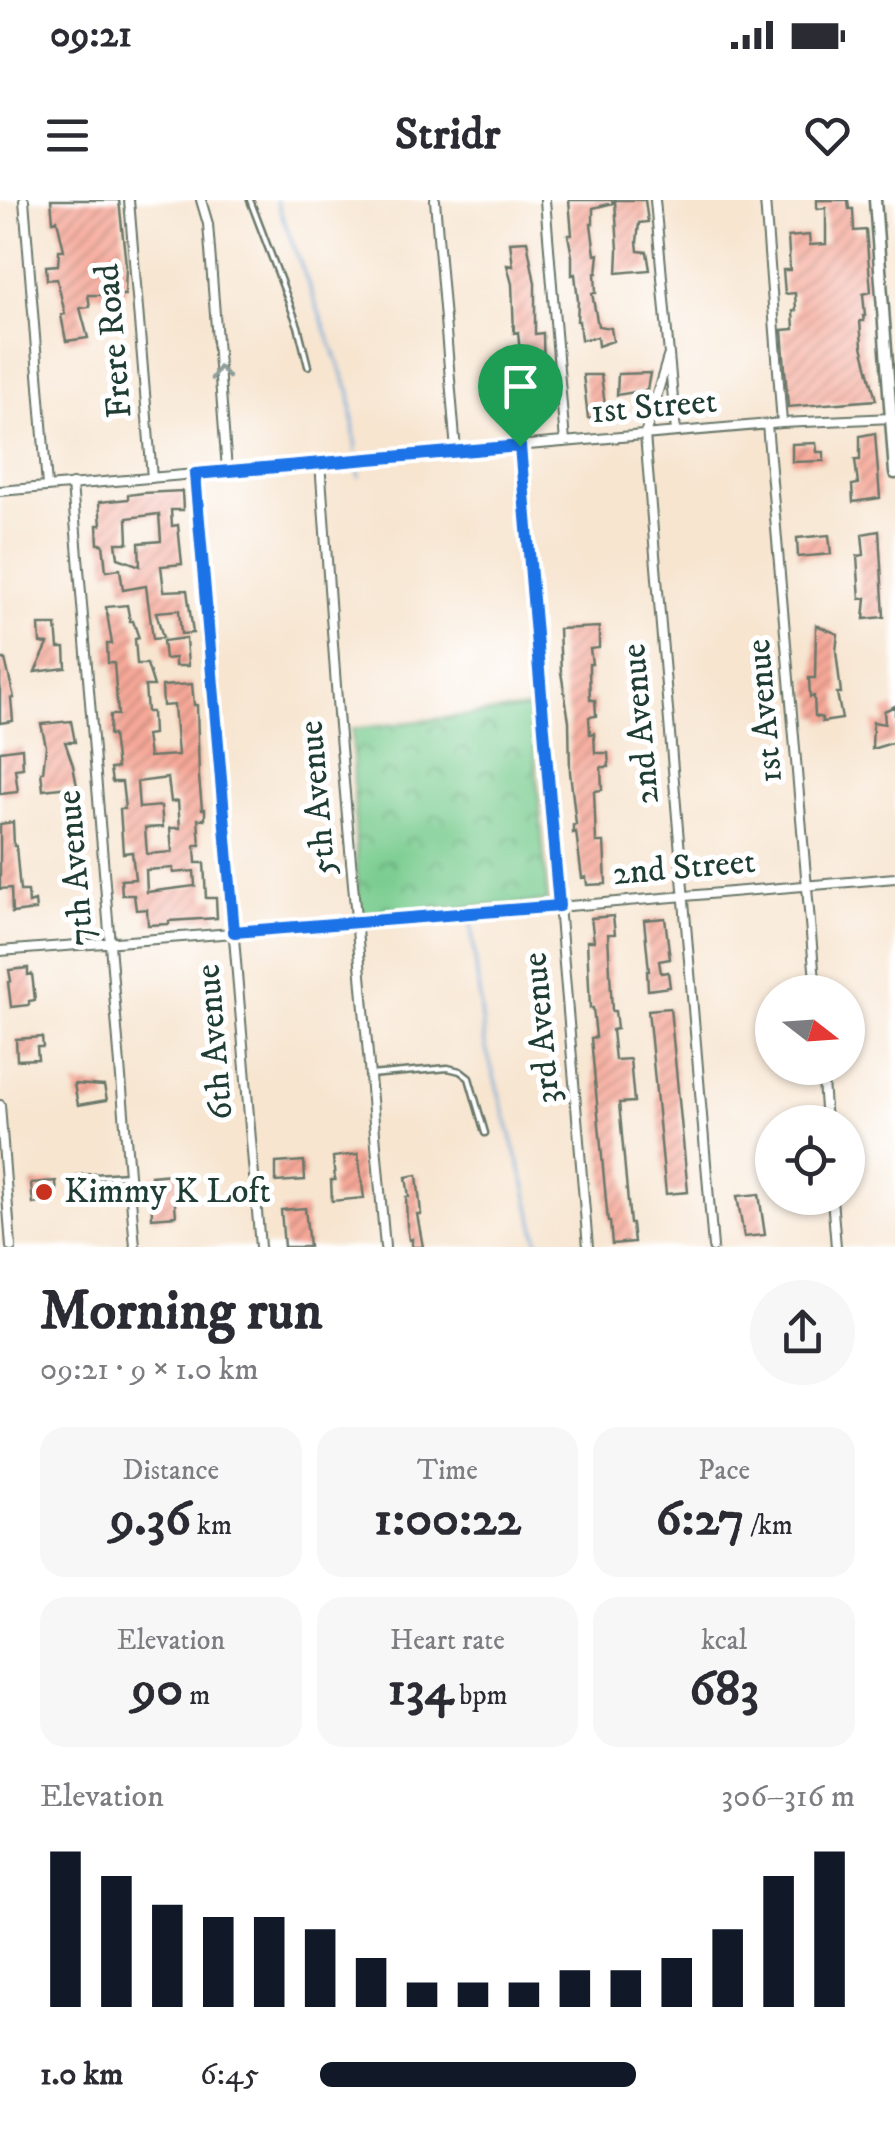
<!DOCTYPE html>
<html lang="en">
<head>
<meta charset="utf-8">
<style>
	body { margin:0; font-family:"IM FELL DW Pica",serif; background:#f7f7f7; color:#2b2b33; height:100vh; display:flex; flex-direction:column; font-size:38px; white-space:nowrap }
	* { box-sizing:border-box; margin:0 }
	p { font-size:32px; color:#7c7c81 }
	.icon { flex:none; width:55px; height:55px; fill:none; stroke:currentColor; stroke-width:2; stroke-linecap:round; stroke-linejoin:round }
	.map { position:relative; height:1047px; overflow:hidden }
	.side { display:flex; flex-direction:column; background:#fff; flex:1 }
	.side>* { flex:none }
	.needle { width:65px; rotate:107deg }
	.buttons { position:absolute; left:755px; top:775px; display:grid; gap:20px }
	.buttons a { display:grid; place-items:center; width:110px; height:110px; border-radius:50%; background:#fff; box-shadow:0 2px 8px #0004; font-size:50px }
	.pin { position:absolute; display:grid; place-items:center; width:85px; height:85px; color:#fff; margin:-102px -42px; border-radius:50% 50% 50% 0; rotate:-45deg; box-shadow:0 0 10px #0007 }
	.pin .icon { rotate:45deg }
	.round { display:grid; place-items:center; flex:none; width:105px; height:105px; border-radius:52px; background:#f7f7f7 }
	.overview { display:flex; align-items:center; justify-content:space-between; height:170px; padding:0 40px }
	h1 { font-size:55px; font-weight:800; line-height:75px }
	.stats { display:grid; grid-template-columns:repeat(3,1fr); gap:15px; height:170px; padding:10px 40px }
	.stats div { display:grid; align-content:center; border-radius:25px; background:#f7f7f7; text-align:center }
	.stats b { font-size:50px; font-weight:800 }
	.stats small { font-size:28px; font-weight:400 }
	.stats p { font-size:28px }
	.chart { height:280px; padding:20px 40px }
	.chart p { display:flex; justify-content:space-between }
	.chart svg { width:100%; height:180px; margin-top:10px; stroke:#111827; stroke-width:6 }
	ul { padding:0 40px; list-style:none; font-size:32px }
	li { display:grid; grid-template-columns:160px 120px 1fr; align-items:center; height:75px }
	li i { height:25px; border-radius:12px; background:#111827 }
	.status { display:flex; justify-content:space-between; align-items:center; height:70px; padding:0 50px; background:#fff; direction:ltr }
	.status svg { height:28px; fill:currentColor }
	header { display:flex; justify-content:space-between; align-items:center; height:130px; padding:0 40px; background:#fff; font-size:45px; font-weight:800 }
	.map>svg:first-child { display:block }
</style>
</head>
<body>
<div class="status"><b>09:21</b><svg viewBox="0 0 49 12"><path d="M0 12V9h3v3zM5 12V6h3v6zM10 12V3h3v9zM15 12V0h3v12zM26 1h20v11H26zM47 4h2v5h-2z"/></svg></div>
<header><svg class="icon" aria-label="menu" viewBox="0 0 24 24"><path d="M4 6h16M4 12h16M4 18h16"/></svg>Stridr<svg class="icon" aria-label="heart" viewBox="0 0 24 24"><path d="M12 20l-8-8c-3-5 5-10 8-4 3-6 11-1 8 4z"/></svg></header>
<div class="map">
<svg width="895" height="1047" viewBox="0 0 895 1047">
	<defs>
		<pattern id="park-crowns" width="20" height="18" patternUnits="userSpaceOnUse" patternTransform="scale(2.5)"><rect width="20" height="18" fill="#79cc8f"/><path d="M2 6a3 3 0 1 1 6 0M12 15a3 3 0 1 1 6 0" fill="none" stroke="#63a776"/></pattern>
		<pattern id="building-hatch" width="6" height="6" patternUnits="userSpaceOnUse" patternTransform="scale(2.5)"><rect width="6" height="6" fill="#f6a898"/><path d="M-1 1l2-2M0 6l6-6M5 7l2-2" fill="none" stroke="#c78a7d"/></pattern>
	</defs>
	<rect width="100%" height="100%" fill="#fff"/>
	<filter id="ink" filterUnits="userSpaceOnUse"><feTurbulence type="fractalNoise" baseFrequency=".01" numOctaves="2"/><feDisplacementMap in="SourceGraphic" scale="20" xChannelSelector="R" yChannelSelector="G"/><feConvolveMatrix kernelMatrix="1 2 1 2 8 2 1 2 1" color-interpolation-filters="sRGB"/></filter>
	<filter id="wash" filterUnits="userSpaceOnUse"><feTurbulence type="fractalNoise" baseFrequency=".0048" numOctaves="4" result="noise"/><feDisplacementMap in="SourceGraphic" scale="40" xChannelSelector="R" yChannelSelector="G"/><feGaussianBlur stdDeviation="2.25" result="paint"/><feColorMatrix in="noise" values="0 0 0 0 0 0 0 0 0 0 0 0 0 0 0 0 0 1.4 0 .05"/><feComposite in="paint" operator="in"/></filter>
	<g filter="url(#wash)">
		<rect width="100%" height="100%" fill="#f7e5d0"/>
		<path fill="url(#park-crowns)" stroke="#4c8462" stroke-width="2.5" d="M531,508L548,702L358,714L352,529Z"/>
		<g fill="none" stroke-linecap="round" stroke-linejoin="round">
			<path stroke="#65a2d6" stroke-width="2.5" d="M276,0L350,193L356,252
				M358,267L359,277
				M471,723L485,845L525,984L539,1047"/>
		</g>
		<g id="blocks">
			<path fill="url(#building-hatch)" fill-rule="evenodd" d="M51,0H119L126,65L125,95H88L90,107L80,108L88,138L66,141L61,115L65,114L57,79L47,80L46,66L58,65L59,50H64L57,20L53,21Z
				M569,0H612L613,3L593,8V24H591L595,55L599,54L597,73H595L596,93H592L598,126L611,128L613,141L598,146L597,137L581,140L579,121H577L578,101L575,74L572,75V56L568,35H572Z
				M615,0H645L648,22L639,23L637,42L638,51L647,52L650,70L617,73L618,50Z
				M817,0H848L849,9H853L854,31L866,30L871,92L863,94L865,116H863L864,121H860L862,146L876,200L788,207L782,130L794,129L793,111L796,110L795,93L785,94L783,70H790L788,37L809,35L810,45L826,44V8L817,9Z
				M527,41L535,83V134L543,133L544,181L523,185L518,132L514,133L512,84L507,65L513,66L510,42Z
				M650,173L647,190L617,195L618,174Z
				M583,175H601L606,213L601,221L588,218Z
				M875,233L880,298L853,302L852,285L858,284L855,260H860V236Z
				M816,243L817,252H824V261L792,262V244Z
				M182,291L183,310H171L172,326L178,325L182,364L161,366L164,391L187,390L193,433L181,434L179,410L156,412L163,438L153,439L146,386L123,390L120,369L106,371L103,344H98L97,325H101L99,302L128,299V295L143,293ZM159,314L161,341L139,343L140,366L118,358L116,343H128L127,318Z
				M879,331L884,417L864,419L866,398L860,399L857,356L864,355L862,334Z
				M829,335L831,354L798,357L797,338Z
				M127,405L130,421H133L139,438L135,439L137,464H147L154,486H145L147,512H152L153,534L146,535L149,557L178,555L174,505L163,506L162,486L192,484L194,505H197L199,577L202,609H205V619H198L200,645H195L196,663H204L206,698H216L217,718L169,721V724L148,725L147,709L136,710L134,695H122L121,680L135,679L132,652L123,653L120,609H125L122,582H112L110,569L117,568L113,535H109L110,515H118L114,463H108L107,444H112L106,407ZM168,578L171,602L178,601L180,628H170L172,652L147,654L145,628L163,627L161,606L139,608L137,582ZM173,668V673L194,671L195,686L147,692L146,670Z
				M39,425H56L58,448H65L66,468L35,472L48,444L40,443Z
				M816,425L838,434L836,451L841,493H837L842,519L822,522V518L815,516L814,496L810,497L809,478H815Z
				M599,427V448L590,449L592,464H589V470L590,500H595L596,516L589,517L590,534L594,533L595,553H608L609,567H601L602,590L594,591L596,642H604L606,684L587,685L586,677L582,678L576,632L573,633V625L576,624L570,572L569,521L561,472L559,429Z
				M186,438L188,466H175V458L165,459L163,441Z
				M0,459H5L14,498H11L13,521L0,523Z
				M895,506V542L872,549L873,522L885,524L884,511Z
				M71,521L75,542H65L73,565L77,586L43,590L41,572H43L46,546L41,524Z
				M22,548L23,568L15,569L18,592L0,594V551Z
				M13,622L14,646H16L20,691H28L29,703L35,701L36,710L12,713L11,688L0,689V624Z
				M613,716L615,734H608L612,811H615L617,829L612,830L615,860L630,859L634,902L619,903L630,1024H632L634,1042L612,1044L610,1022H608L591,838L596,837L593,808H590L587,741H594L591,718Z
				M665,718L670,759L659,761L661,773L668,772L670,787L648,790L647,771H649L644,720Z
				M28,768V775L32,774L35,800L29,801V805L11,807L8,782L11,781L9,770Z
				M670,808L688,992L666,994L648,810Z
				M42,837L43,847H37L38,859L17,860L16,839Z
				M74,884L104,886L107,900L78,905Z
				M358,954L364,998L332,1001L331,980H335L333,957Z
				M304,961L305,980L276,982V963Z
				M182,973L183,990L174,991L176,1016L152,1018L151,976Z
				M417,975L421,1014H417L423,1047H412V1039L409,1040L407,1026L406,997H409L406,977Z
				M56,981L57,1000L33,1004L31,983Z
				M759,994L765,1035L744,1037L737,996Z
				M305,1008L309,1047H284L281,1010Z"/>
		</g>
	</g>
	<g filter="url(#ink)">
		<use href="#blocks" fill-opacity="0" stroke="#6b786b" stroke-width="2.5"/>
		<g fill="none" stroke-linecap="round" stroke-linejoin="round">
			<defs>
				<path id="service" d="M250,0L298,126L308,166
					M370,875L448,868L460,871L469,878L485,933
					M79,978L129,975"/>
				<path id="minor" d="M24,0L47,286
					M129,0L152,278
					M201,0L208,24L227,270
					M435,0L456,251
					M545,0L565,242
					M655,0L676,232
					M765,0L782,223
					M668,157L645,235L713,1047
					M767,224L816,792
					M520,246L588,1047
					M320,262L338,514L385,1047
					M195,274L260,1047
					M72,284L135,1047
					M0,291L782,223L892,218
					M0,751L466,715L895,678
					M822,868L826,922
					M0,905L11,1047
					M832,998L836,1047"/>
				<path id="tertiary" d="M875,0L895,273"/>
			</defs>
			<use href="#service" stroke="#6b786b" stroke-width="9"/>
			<use href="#minor" stroke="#6b786b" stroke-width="12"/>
			<use href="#tertiary" stroke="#6b786b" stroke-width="15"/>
			<use href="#service" stroke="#fff" stroke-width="4"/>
			<use href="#minor" stroke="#fff" stroke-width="8"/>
			<use href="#tertiary" stroke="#fff" stroke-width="10"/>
		</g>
		<defs><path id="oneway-chevron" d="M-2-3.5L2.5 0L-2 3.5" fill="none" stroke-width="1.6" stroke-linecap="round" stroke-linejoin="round" transform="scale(2.5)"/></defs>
		<use stroke="#8f9e9a" href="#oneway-chevron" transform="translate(220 173) rotate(-94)"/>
	</g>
	<g fill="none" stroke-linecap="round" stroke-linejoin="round" filter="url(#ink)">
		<defs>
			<path id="route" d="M520,246L559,706L234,732L195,274Z"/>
		</defs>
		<use href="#route" stroke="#fff" stroke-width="20"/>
		<use href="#route" stroke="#1a73e8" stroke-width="12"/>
	</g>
	<circle fill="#c8321e" stroke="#fff" stroke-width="4" cx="44" cy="992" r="10"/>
	<g text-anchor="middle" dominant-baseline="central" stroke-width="10" stroke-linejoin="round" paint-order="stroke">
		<g font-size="35" fill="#1f3d34" stroke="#fff">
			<text transform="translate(114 141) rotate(-95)">Frere Road</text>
			<text transform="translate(654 207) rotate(-5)">1st Street</text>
			<text transform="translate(765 511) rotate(-95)">1st Avenue</text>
			<text transform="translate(641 524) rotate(-95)">2nd Avenue</text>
			<text transform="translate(318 598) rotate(-95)">5th Avenue</text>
			<text transform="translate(76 668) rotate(-95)">7th Avenue</text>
			<text transform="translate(684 668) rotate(-5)">2nd Street</text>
			<text transform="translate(542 828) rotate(-95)">3rd Avenue</text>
			<text transform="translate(215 842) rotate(-95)">6th Avenue</text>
		</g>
		<g font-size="35" fill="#1f3d34" stroke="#fff" text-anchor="start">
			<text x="64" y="992">Kimmy K Loft</text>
		</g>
	</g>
</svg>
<div class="buttons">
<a><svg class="needle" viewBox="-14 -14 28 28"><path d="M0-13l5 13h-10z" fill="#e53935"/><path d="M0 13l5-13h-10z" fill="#7c7c81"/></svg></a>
<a><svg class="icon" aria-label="locate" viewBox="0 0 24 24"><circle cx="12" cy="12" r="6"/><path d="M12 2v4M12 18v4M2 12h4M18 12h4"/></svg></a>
</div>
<div class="pin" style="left:520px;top:246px;background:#1e9e55"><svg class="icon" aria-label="arrive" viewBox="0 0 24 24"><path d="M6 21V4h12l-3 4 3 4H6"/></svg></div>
</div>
<section class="side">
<div class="overview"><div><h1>Morning run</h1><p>09:21 · 9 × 1.0 km</p></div><a class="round"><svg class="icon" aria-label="share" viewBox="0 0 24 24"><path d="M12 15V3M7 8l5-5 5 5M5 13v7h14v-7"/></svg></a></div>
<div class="stats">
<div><p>Distance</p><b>9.36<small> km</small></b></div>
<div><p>Time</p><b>1:00:22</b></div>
<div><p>Pace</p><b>6:27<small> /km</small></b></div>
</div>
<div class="stats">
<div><p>Elevation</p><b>90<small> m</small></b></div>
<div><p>Heart rate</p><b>134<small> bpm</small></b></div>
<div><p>kcal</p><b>683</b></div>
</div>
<div class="chart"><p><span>Elevation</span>306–316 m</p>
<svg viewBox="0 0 160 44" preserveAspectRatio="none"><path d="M5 44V6M15 44V12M25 44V19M35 44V22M45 44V22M55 44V25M65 44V32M75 44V38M85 44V38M95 44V38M105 44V35M115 44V35M125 44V32M135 44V25M145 44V12M155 44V6"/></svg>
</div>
<ul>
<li><b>1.0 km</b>6:45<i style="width:59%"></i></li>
</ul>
</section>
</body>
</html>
